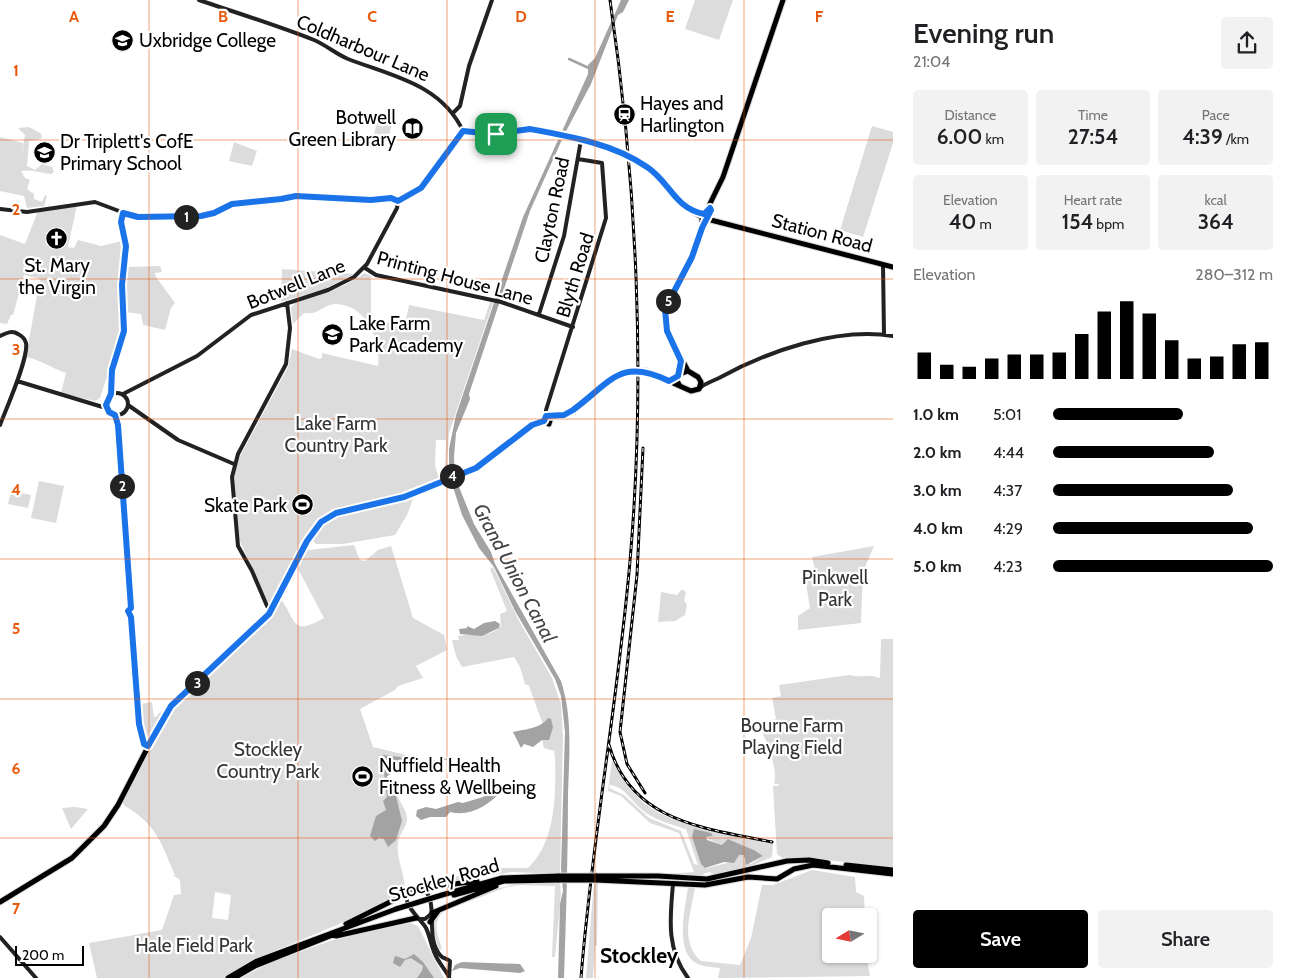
<!DOCTYPE html>
<html lang="en">
<head>
<meta charset="utf-8">
<style>
	body { margin:0; font-family:Cabin,sans-serif; background:#f2f2f2; color:#202124; height:100vh; display:flex; flex-direction:column; font-size:19px; white-space:nowrap }
	* { box-sizing:border-box; margin:0 }
	p { font-size:16px; color:#757577 }
	.icon { flex:none; width:28px; height:28px; fill:none; stroke:currentColor; stroke-width:2; stroke-linecap:round; stroke-linejoin:round }
	.map { position:relative; flex:1; overflow:hidden }
	.drawer { display:flex; flex-direction:column; background:#fff; width:400px }
	.drawer>* { flex:none }
	.needle { width:32px; rotate:260deg }
	.buttons { position:absolute; left:822px; top:908px; display:grid; gap:10px }
	.buttons a { display:grid; place-items:center; width:55px; height:55px; border-radius:5px; background:#fff; box-shadow:0 1px 4px #0004; font-size:25px }
	.scale { position:absolute; left:15px; bottom:12px; width:69px; box-sizing:border-box; padding-left:5px; border:2px solid #000; border-top:0; font-size:14px; line-height:18px; white-space:nowrap; color:#000; -webkit-text-stroke:4px #fff; paint-order:stroke }
	.pin { position:absolute; display:grid; place-items:center; width:42px; height:42px; color:#fff; margin:-21px; border-radius:10px; box-shadow:0 2px 8px #0006 }
	.km { position:absolute; width:25px; height:25px; margin:-12px; border-radius:50%; background:#222; color:#fff; font-size:14px; line-height:25px; text-align:center }
	.round { display:grid; place-items:center; flex:none; width:52px; height:52px; border-radius:5px; background:#f2f2f2 }
	.summary { display:flex; align-items:center; justify-content:space-between; height:85px; padding:0 20px }
	h1 { font-size:28px; font-weight:600; line-height:38px }
	.stats { display:grid; grid-template-columns:repeat(3,1fr); gap:8px; height:85px; padding:5px 20px }
	.stats div { display:grid; align-content:center; border-radius:5px; background:#f2f2f2; text-align:center }
	.stats b { font-size:21px; font-weight:600 }
	.stats small { font-size:14px; font-weight:400 }
	.stats p { font-size:14px }
	.chart { height:140px; padding:10px 20px }
	.chart p { display:flex; justify-content:space-between }
	.chart svg { width:100%; height:90px; margin-top:5px; stroke:#000; stroke-width:6 }
	.cta { display:flex; gap:10px; margin-top:auto; padding:10px 20px }
	.cta a { flex:1; height:58px; border-radius:5px; background:#000; color:#fff; font-size:20px; font-weight:600; line-height:58px; text-align:center }
	.cta a+a { background:#f2f2f2; color:#202124 }
	ul { padding:0 20px; list-style:none; font-size:16px }
	li { display:grid; grid-template-columns:80px 60px 1fr; align-items:center; height:38px }
	li i { height:12px; border-radius:6px; background:#000 }
	main { display:flex; flex:1; min-height:0 }
	.map>svg:first-child { display:block }
</style>
</head>
<body>
<main>
<div class="map">
<svg width="893" height="978" viewBox="0 0 893 978">
	<rect width="100%" height="100%" fill="#fff"/>
	<path fill="#dcdcdc" fill-rule="evenodd" d="M695,0H733L719,40L685,29Z
		M379,117L393,121L387,141L373,137Z
		M872,126L893,132V143L863,237L840,230Z
		M29,127L40,133L42,136L41,139L29,141L27,166L35,170L42,164L52,167L54,172L51,174C42,173 29,169 21,171L25,178L30,180L27,189L34,194V199L42,202L45,195L47,196L44,206L27,208L24,196L0,191V137L23,143L21,157L25,135L18,128Z
		M234,142L257,151L252,166L229,161Z
		M77,205L68,247L74,248L78,240L101,246L122,241L125,256L121,285L122,331L100,398L95,401L61,393L66,373C51,368 41,360 26,357L40,279L24,275L13,315H11L7,324L0,323V235L25,244L38,211Z
		M160,266L162,272L155,273L156,277L175,303L171,308L165,330L143,325L141,314L125,312L123,299L126,267Z
		M282,269L354,274L325,289L281,302Z
		M365,273L371,276V317L390,323L392,316L406,319L409,305L484,320L490,302L493,303L449,433L447,463L451,473H448L445,465L446,440H436L435,465L439,479C425,485 411,493 396,497C371,504 337,503 317,523C300,539 284,582 273,604L267,602L239,539L234,496V474L238,460L288,367L292,349L319,359L322,358V353L378,366C381,341 367,305 336,304C327,303 319,313 311,313C308,313 306,313 304,313L293,324L291,308L295,303L345,285Z
		M39,481L64,486L56,523L31,518Z
		M11,491L31,495L28,508L8,504Z
		M414,496L407,515L395,535L343,544H316L311,538C332,505 379,506 414,496Z
		M354,545L360,560L365,561L378,550L391,546L413,618L444,635L447,650L416,666L423,678L398,686L395,690L360,709L373,747L406,755L408,762L402,768L387,776C388,783 402,802 406,813C410,826 400,831 398,842C396,859 405,874 405,891L337,925L252,960L223,978H97L89,943L162,930L174,895L181,894L180,880L173,875H175C161,843 157,825 125,806L122,802L160,722L204,676L258,629L279,597C297,618 289,638 324,618L296,565L305,547L309,550ZM215,892L231,895L228,920L212,918Z
		M874,546L863,572L861,623L798,630V616L810,608L804,571L815,570L812,557Z
		M493,567L518,619L552,678L561,704L563,736L560,874L511,872L432,885L431,881L500,868H528C556,842 556,793 555,757L554,751L544,748L542,740L550,737V729L542,722L529,686L525,684L520,667L514,657L462,667L456,656L452,640H459L458,636C473,633 489,639 501,626L500,614L507,611L490,569Z
		M681,590H684L686,593L684,600L687,605L685,615L675,621L658,622L661,592L677,595Z
		M881,639H893V867L807,858H782L777,854L773,786H778L779,784H774C779,769 765,736 757,722L760,720L762,723L776,719L772,698L781,696L779,685L849,675C861,678 869,674 880,678Z
		M152,702L154,717H156L160,712L163,714L147,742L140,704Z
		M612,760C636,808 661,818 709,829C730,834 751,839 773,843L772,857L739,871L714,877L710,872L703,874L706,878L667,874L694,872L679,833L650,823L621,796L608,791ZM610,785C623,786 631,800 640,808C653,820 670,824 686,829L698,865L694,864L681,831L649,818L624,795L609,788ZM713,836L705,838L722,845L730,840L754,850L763,856L751,864L744,861L745,855H739L735,861L707,868L701,864L692,837Z
		M75,807L88,809L71,829L62,808Z
		M812,870L855,877L856,892L864,896L865,916H831V954H866L870,976L718,978L720,968C714,967 706,967 701,965C673,957 685,908 688,888H695C691,913 679,941 701,961L740,965L751,938L762,885H773Z
		M594,882H598L597,946H595L593,978H586Z
		M522,883H560L561,894L555,957H552L555,886L520,885L507,887L444,911C431,923 438,935 442,949L439,950C436,939 430,927 436,917C444,903 506,885 522,883Z
		M410,923L418,926L444,978H241L272,962L333,940Z"/>
	<path fill="#a3a3a3" d="M621,0H629L623,12L618,15L591,84L564,135L530,211L469,394L470,399L456,433L454,457L455,477L474,524L491,552L495,564L561,681C573,718 569,756 568,795C568,856 566,917 564,978H558L560,904L563,891L561,869L565,732L561,696L555,679L515,611L494,567L479,548L462,515L453,487V478L449,464V449L456,415L523,217L588,74V65L595,58Z
		M495,621L500,624L499,628L482,636L460,634L459,629L467,628V626L474,629L484,623Z
		M548,718L551,719L553,727L549,740H542L533,747L524,744L521,748L513,732C525,729 540,729 548,718Z
		M383,755L400,757L408,762L402,768L387,776L388,782L398,794L396,796L402,821L396,840L388,847L384,839L379,838L375,841L370,836L376,816L386,810L383,801L387,797L383,765L380,759Z
		M497,789L501,792C487,806 470,817 450,812L446,817H430L421,820L416,816L417,810L426,807L436,809L458,802L463,803L483,797Z
		M694,829L711,833L713,836L706,837L707,840L722,845L728,839L730,840L754,850L763,856L746,865L744,855H739L734,863L724,862L705,868L701,864L692,837Z
		M414,954L423,962L434,978H417L422,971L423,966L411,958L405,960L400,967L393,963L395,956L405,959Z
		M462,962L520,964L525,971L520,973L460,968L452,971L455,965Z"/>
	<g fill="none" stroke-linecap="round" stroke-linejoin="round">
		<path stroke="#a3a3a3" stroke-width="1" d="M442,760L452,758
			M413,762L438,761"/>
		<path stroke="#a3a3a3" stroke-width="2.5" d="M569,59L591,69"/>
		<defs>
			<path id="primary" d="M703,218L893,267
				M646,371L691,391L699,389L701,382L698,377L688,371L680,374
				M688,371L667,331L665,309L692,257L702,228V220L723,177L783,0
				M680,386L677,381L681,361
				M544,421L549,424L551,417
				M846,865L893,870
				M596,876H658L707,879L787,861L809,860L828,863
				M596,880L705,885L748,877L777,879L794,869L813,865L893,874
				M423,888L477,881
				M442,895L502,878L559,876
				M454,895L504,881L559,880
				M0,902L72,858L104,826L118,805L166,712L269,614L307,541L321,522L336,513L404,497L461,472L475,469L533,425L544,421L546,416L568,413L618,374L633,371
				M432,913L496,886
				M430,922L438,911
				M346,924L408,893
				M336,936L416,918
				M228,978L257,961L396,909
				M234,978L255,966L340,932"/>
		</defs>
		<use href="#primary" stroke="#dbdbdb" stroke-width="7"/>
		<path stroke="#222" stroke-width="4" d="M199,0C237,13 276,25 314,40C326,45 336,54 348,59C392,76 441,84 463,131
			M453,113L460,106L469,66L492,0
			M463,131L494,134L530,129L581,140L625,156
			M635,161C663,173 674,207 703,218
			M398,201L420,191L463,131
			M0,209L27,212L95,202L135,217H188L209,214L238,202L280,199L296,196L391,198L398,201
			M883,265L884,335
			M365,268L376,275L501,302L573,327
			M539,314L564,236L581,140
			M0,336C6,333 12,330 18,334C22,336 25,339 26,343C29,358 6,409 0,425
			M17,381L106,408
			M699,389C703,384 713,381 719,378C768,351 837,327 893,336
			M106 404a11 11 0 1 1 22 0a11 11 0 1 1-22 0Z
			M111,394L112,370L124,331L122,285L126,246L121,222L123,213
			M123,394L197,356L251,315L328,290L354,277L367,264L397,208L398,201
			M128,405L178,440L234,464
			M115,415L118,425L131,608L128,612L131,615L140,731L143,742L148,746
			M546,416V410L606,218L602,163L578,159
			M272,611L267,606L252,571L238,546L232,477L238,454L286,364L290,328L287,303
			M673,884C670,918 666,949 688,978
			M418,919H425L431,914
			M0,937L36,978
			M449,977C445,969 438,962 435,954C431,946 430,936 426,928C421,918 393,899 415,887L423,888C440,903 424,936 440,955C443,959 446,958 450,961L449,978"/>
		<use href="#primary" stroke="#000" stroke-width="5"/>
		<defs>
			<path id="rail" d="M643,448L637,575L620,732L627,764L645,793
				M609,745C631,822 704,828 772,842
				M581,978C592,838 618,701 630,561C646,377 637,183 610,0"/>
		</defs>
		<use href="#rail" stroke="#000" stroke-width="3"/>
		<use href="#rail" stroke="#fff" stroke-width="1" stroke-dasharray="4" stroke-linecap="butt"/>
		<defs>
			<path id="primary-bridge" d="M633,371H646
				M559,876H596
				M559,880H596
				M396,909L442,895"/>
		</defs>
		<use href="#primary-bridge" stroke="#dbdbdb" stroke-width="7" stroke-linecap="butt"/>
		<path stroke="#222" stroke-width="4" d="M625,156L635,161"/>
		<use href="#primary-bridge" stroke="#000" stroke-width="5"/>
	</g>
	<g fill="none" stroke-linecap="round" stroke-linejoin="round">
		<defs>
			<path id="route" d="M530,129C569,136 614,144 647,167C670,182 674,208 704,214L710,208L711,210L702,228L692,257L665,309L667,331L681,361L678,376L669,381C620,357 611,382 573,410L564,415L546,416L544,421L532,425L476,468L404,497L336,513L321,522L307,541L269,614L171,706L148,746L144,744L139,724L131,617L128,611L131,608L118,425L115,415L109,412L106,405L111,394L112,370L124,331L122,285L126,246L121,222L123,213L138,217L201,216L214,213L232,204L281,199L296,196L371,200L391,198L398,201L421,188L463,131L494,134Z"/>
		</defs>
		<use href="#route" stroke="#fff" stroke-width="10"/>
		<use href="#route" stroke="#1a73e8" stroke-width="6"/>
	</g>
	<path fill="none" stroke="#e8590c" stroke-width="1" stroke-opacity="0.55" d="M149,0V978M298,0V978M447,0V978M595,0V978M744,0V978M0,140H893M0,279H893M0,419H893M0,559H893M0,699H893M0,838H893"/>
	<defs>
		<symbol id="university-disc" viewBox="-11 -11 22 22"><circle r="9.5" fill="#000" stroke="#fff"/><path d="M0-5L7-2L0 1L-7-2ZM-4 1L0 2.5L4 1V4Q0 6-4 4Z" fill="#fff"/></symbol>
		<symbol id="station-disc" viewBox="-11 -11 22 22"><circle r="9.5" fill="#000" stroke="#fff"/><path d="M-3-6H3Q5-6 5-4V2Q5 4 3 4L4.5 6H3L1.5 4h-3L-3 6H-4.5L-3 4Q-5 4-5 2V-4Q-5-6-3-6ZM-3.5-4v3h7v-3ZM-3.5 1v1.5H-2V1ZM2 1v1.5H3.5V1Z" fill="#fff"/></symbol>
		<symbol id="library-disc" viewBox="-11 -11 22 22"><circle r="9.5" fill="#000" stroke="#fff"/><path d="M-6-4Q-3-5.5-.7-3.5V5Q-3 3-6 4ZM6-4Q3-5.5 .7-3.5V5Q3 3 6 4Z" fill="#fff"/></symbol>
		<symbol id="school-disc" viewBox="-11 -11 22 22"><circle r="9.5" fill="#000" stroke="#fff"/><path d="M0-5L7-2L0 1L-7-2ZM-4 1L0 2.5L4 1V4Q0 6-4 4Z" fill="#fff"/></symbol>
		<symbol id="church-disc" viewBox="-11 -11 22 22"><circle r="9.5" fill="#000" stroke="#fff"/><path d="M-1.2-6h2.4v3.5h3.3v2.4h-3.3V6h-2.4V-.1h-3.3v-2.4h3.3Z" fill="#fff"/></symbol>
		<symbol id="stadium-disc" viewBox="-11 -11 22 22"><circle r="9.5" fill="#000" stroke="#fff"/><path d="M0-5a6.5 5 0 1 0 0 10a6.5 5 0 1 0 0-10ZM-3.5-1.8h7v3.6h-7Z" fill="#fff"/></symbol>
	</defs>
	<g fill-rule="evenodd">
		<use href="#university-disc" x="110" y="28" width="25" height="25"/>
		<use href="#station-disc" x="612" y="102" width="25" height="25"/>
		<use href="#library-disc" x="400" y="116" width="25" height="25"/>
		<use href="#school-disc" x="32" y="140" width="25" height="25"/>
		<use href="#church-disc" x="44" y="226" width="25" height="25"/>
		<use href="#school-disc" x="320" y="322" width="25" height="25"/>
		<use href="#stadium-disc" x="290" y="492" width="25" height="25"/>
		<use href="#stadium-disc" x="350" y="764" width="25" height="25"/>
	</g>
	<g text-anchor="middle" dominant-baseline="central" stroke-width="4.5" stroke-linejoin="round" paint-order="stroke">
		<g font-size="19" fill="#000" stroke="#fff" text-anchor="start">
			<text x="139" y="40">Uxbridge College</text>
			<text x="640" y="103">Hayes and<tspan x="640" dy="22">Harlington</tspan></text>
			<text x="396" y="117" text-anchor="end">Botwell<tspan x="396" dy="22">Green Library</tspan></text>
			<text x="60" y="141">Dr Triplett's CofE<tspan x="60" dy="22">Primary School</tspan></text>
			<text x="57" y="265" text-anchor="middle">St. Mary<tspan x="57" dy="22">the Virgin</tspan></text>
			<text x="349" y="323">Lake Farm<tspan x="349" dy="22">Park Academy</tspan></text>
			<text x="287" y="505" text-anchor="end">Skate Park</text>
			<text x="379" y="765">Nuffield Health<tspan x="379" dy="22">Fitness &amp; Wellbeing</tspan></text>
		</g>
		<g font-size="19" fill="#000" stroke="#fff">
			<text transform="translate(363 48) rotate(23)">Coldharbour Lane</text>
			<text transform="translate(552 210) rotate(-78)">Clayton Road</text>
			<text transform="translate(822 233) rotate(15)">Station Road</text>
			<text transform="translate(575 275) rotate(-73)">Blyth Road</text>
			<text transform="translate(455 278) rotate(15)">Printing House Lane</text>
			<text transform="translate(296 284) rotate(-22)">Botwell Lane</text>
			<text transform="translate(444 880) rotate(-16)">Stockley Road</text>
		</g>
		<g font-size="19" fill="#333" stroke="#fff">
			<text x="336" y="423">Lake Farm<tspan x="336" dy="22">Country Park</tspan></text>
			<text x="835" y="577">Pinkwell<tspan x="835" dy="22">Park</tspan></text>
			<text x="792" y="725">Bourne Farm<tspan x="792" dy="22">Playing Field</tspan></text>
			<text x="268" y="749">Stockley<tspan x="268" dy="22">Country Park</tspan></text>
			<text x="194" y="945">Hale Field Park</text>
		</g>
		<g font-size="20" font-style="italic" fill="#444" stroke="#fff">
			<text transform="translate(515 573) rotate(62)">Grand Union Canal</text>
		</g>
		<g font-size="21" font-weight="bold" fill="#000" stroke="#fff">
			<text x="639" y="955">Stockley</text>
		</g>
	</g>
	<g font-size="16" text-anchor="middle" font-weight="bold" fill="#e8590c" stroke="#fff" stroke-width="4.5" stroke-linejoin="round" paint-order="stroke">
		<text x="74" y="22">A</text>
		<text x="223" y="22">B</text>
		<text x="372" y="22">C</text>
		<text x="521" y="22">D</text>
		<text x="670" y="22">E</text>
		<text x="819" y="22">F</text>
		<text x="16" y="76">1</text>
		<text x="16" y="215">2</text>
		<text x="16" y="355">3</text>
		<text x="16" y="495">4</text>
		<text x="16" y="634">5</text>
		<text x="16" y="774">6</text>
		<text x="16" y="914">7</text>
	</g>
</svg>
<div class="buttons">
<a><svg class="needle" viewBox="-14 -14 28 28"><path d="M0-13l5 13h-10z" fill="#e53935"/><path d="M0 13l5-13h-10z" fill="#757577"/></svg></a>
</div>
<div class="scale">200 m</div>
<div class="pin" style="left:496px;top:134px;background:#1e9e55"><svg class="icon" aria-label="arrive" viewBox="0 0 24 24"><path d="M6 21V4h12l-3 4 3 4H6"/></svg></div>
<b class="km" style="left:186px;top:217px">1</b>
<b class="km" style="left:122px;top:486px">2</b>
<b class="km" style="left:197px;top:683px">3</b>
<b class="km" style="left:452px;top:476px">4</b>
<b class="km" style="left:668px;top:301px">5</b>
</div>
<section class="drawer">
<div class="summary"><div><h1>Evening run</h1><p>21:04</p></div><a class="round"><svg class="icon" aria-label="share" viewBox="0 0 24 24"><path d="M12 15V3M7 8l5-5 5 5M5 13v7h14v-7"/></svg></a></div>
<div class="stats">
<div><p>Distance</p><b>6.00<small> km</small></b></div>
<div><p>Time</p><b>27:54</b></div>
<div><p>Pace</p><b>4:39<small> /km</small></b></div>
</div>
<div class="stats">
<div><p>Elevation</p><b>40<small> m</small></b></div>
<div><p>Heart rate</p><b>154<small> bpm</small></b></div>
<div><p>kcal</p><b>364</b></div>
</div>
<div class="chart"><p><span>Elevation</span>280–312 m</p>
<svg viewBox="0 0 160 44" preserveAspectRatio="none"><path d="M5 44V31M15 44V37M25 44V38M35 44V34M45 44V32M55 44V32M65 44V31M75 44V22M85 44V11M95 44V6M105 44V12M115 44V25M125 44V34M135 44V33M145 44V27M155 44V26"/></svg>
</div>
<ul>
<li><b>1.0 km</b>5:01<i style="width:59%"></i></li>
<li><b>2.0 km</b>4:44<i style="width:73%"></i></li>
<li><b>3.0 km</b>4:37<i style="width:82%"></i></li>
<li><b>4.0 km</b>4:29<i style="width:91%"></i></li>
<li><b>5.0 km</b>4:23<i style="width:100%"></i></li>
</ul>
<div class="cta"><a>Save</a><a>Share</a></div>
</section>
</main>
</body>
</html>
